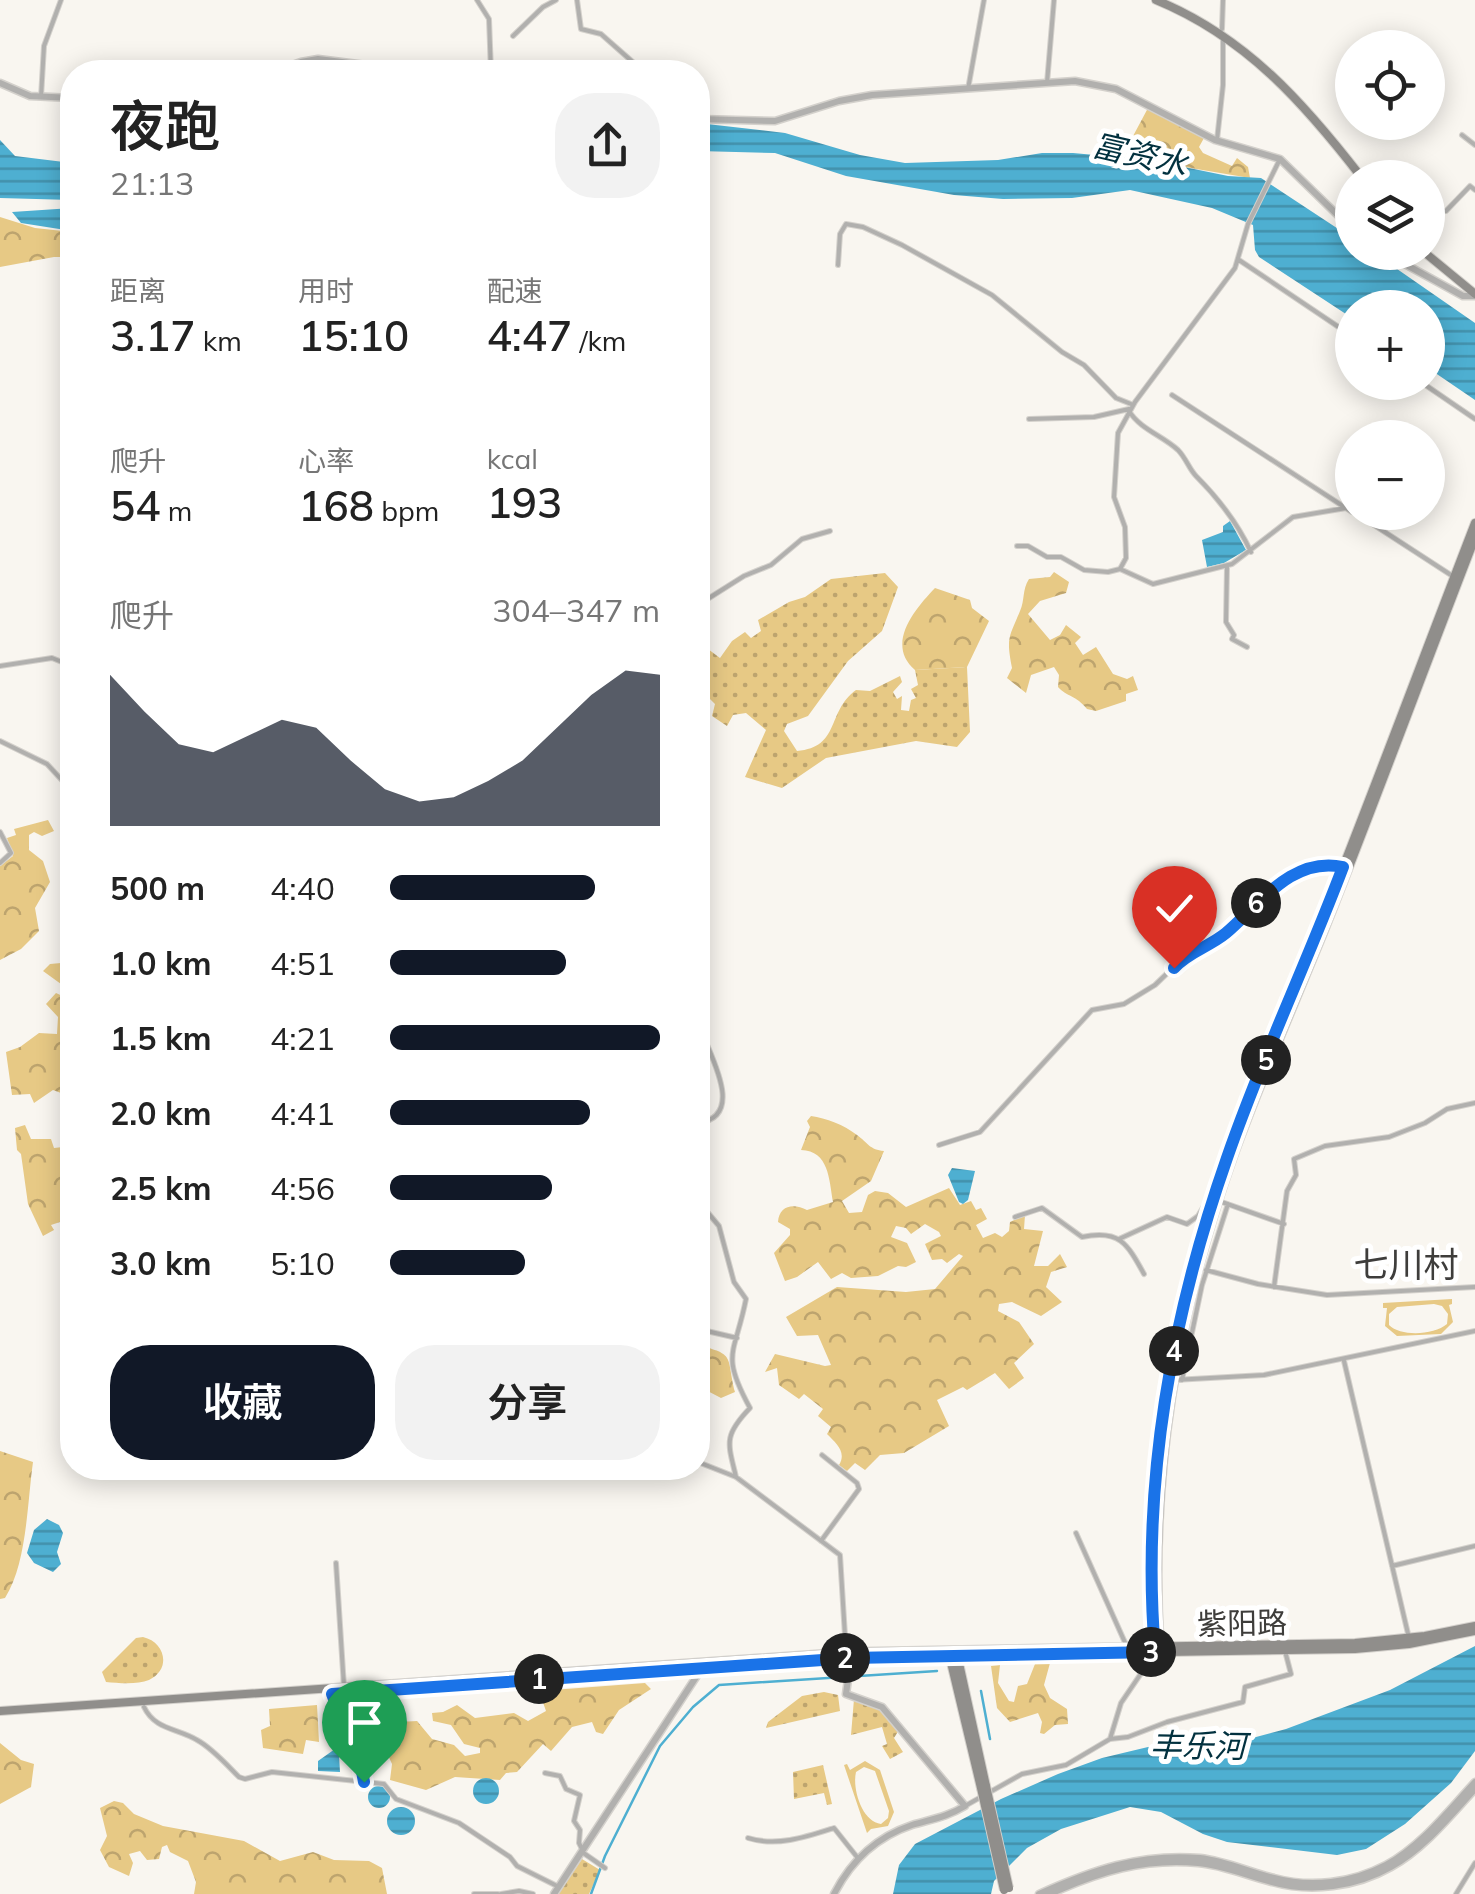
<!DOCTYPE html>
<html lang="zh">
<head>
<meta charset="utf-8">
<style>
	body { margin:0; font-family:Mulish,"Noto Sans SC",sans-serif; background:#f2f2f2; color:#222; height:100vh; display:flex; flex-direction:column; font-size:38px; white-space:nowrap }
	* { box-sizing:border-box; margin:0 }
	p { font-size:32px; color:#767676 }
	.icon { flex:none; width:55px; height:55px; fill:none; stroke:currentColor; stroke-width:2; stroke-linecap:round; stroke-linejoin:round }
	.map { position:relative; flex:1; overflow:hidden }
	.sheet { position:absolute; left:60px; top:60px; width:650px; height:1420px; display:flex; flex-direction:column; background:#fff; border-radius:40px; box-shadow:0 5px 25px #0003 }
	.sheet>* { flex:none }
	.buttons { position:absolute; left:1335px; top:30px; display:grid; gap:20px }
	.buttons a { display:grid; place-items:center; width:110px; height:110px; border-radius:50%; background:#fff; box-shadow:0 5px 25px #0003; font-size:50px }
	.pin { position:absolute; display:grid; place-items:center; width:85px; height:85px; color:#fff; margin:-102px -42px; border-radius:50% 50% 50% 0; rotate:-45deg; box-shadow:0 0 10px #0007 }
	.pin .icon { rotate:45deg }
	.km { position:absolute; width:50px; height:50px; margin:-25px; border-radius:50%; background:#222; color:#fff; font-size:28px; line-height:50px; text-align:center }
	.round { display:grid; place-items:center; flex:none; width:105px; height:105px; border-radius:40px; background:#f2f2f2 }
	.headline { display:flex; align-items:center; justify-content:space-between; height:170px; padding:0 50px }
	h1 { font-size:55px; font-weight:600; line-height:75px }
	.stats { display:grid; grid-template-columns:repeat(3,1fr); gap:15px; height:170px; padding:10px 50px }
	.stats div { display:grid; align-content:center }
	.stats b { font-size:42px; font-weight:600 }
	.stats small { font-size:28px; font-weight:400 }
	.stats p { font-size:28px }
	.chart { height:280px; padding:20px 50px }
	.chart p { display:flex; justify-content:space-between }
	.chart svg { width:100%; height:180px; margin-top:10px; fill:#111827; opacity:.7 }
	.cta { display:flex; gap:20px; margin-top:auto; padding:20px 50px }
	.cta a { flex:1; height:115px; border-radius:40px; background:#111827; color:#fff; font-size:40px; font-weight:600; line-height:115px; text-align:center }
	.cta a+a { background:#f2f2f2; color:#222 }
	ul { padding:0 50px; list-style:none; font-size:32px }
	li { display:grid; grid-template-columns:160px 120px 1fr; align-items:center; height:75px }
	li i { height:25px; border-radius:12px; background:#111827 }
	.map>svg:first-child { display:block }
</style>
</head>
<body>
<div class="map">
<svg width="1475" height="1894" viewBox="0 0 1475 1894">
	<defs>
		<pattern id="green-dots" width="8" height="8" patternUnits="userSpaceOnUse" patternTransform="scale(2.5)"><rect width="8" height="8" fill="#e7c985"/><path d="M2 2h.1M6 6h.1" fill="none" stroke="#bda46e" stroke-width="1.8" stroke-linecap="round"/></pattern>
		<pattern id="forest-crowns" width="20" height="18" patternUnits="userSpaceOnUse" patternTransform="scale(2.5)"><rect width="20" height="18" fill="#e7c985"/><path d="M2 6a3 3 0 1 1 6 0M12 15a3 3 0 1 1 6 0" fill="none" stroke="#bda46e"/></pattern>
		<pattern id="water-rules" width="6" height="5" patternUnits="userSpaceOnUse" patternTransform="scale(2.5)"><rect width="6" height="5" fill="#4eafd1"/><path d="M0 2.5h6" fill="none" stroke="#4290ab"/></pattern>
	</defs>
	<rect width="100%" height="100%" fill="#f9f6f0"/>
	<path fill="url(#green-dots)" d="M885,573L898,587L882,631L848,661L808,716L787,724L784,731L797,751C841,747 826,712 856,690L870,691L900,676L902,682L893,692L897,699L902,696L901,710L909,711L911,700L916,698L911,689L918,685L915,670L967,667L970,732L957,747L916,741L826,758L782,788L745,777L766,730L746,713L733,715L727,726L712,716L715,704L709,698L698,702V635L704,646L720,658L732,641L745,632L751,638L761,631L758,620L789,602L805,597L831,579Z
		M143,1637C165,1642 172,1669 149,1680C137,1685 118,1683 106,1682L102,1672L136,1638Z
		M824,1692L838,1695L840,1711L766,1728L768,1722L802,1696Z
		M854,1699L881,1708L899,1730L894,1738L903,1752L890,1759L882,1746L887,1744L882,1727L851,1735Z
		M823,1765L832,1804L827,1805L824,1793L794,1799L793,1772Z
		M582,1859L600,1870L589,1894H558Z"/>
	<path fill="url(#forest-crowns)" d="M1148,108L1204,138L1199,147L1203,153L1232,166L1237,158L1248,167L1250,178L1143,160L1149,146L1132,138Z
		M0,217L35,228L72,232V257H54L0,267Z
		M1054,572L1069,582L1066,593L1040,601L1028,614L1050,640L1060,635L1066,625L1081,637L1075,643L1083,655L1096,647L1113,674L1127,679L1133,676L1138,690L1126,694V701L1096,711L1087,709C1076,695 1067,697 1058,687L1059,675L1054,667L1031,675L1026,693L1007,678L1012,668C1006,637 1009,638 1020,611C1025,600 1022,590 1029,579L1050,577Z
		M935,588L970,600L972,608L989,621L967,667L915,670C885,644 915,609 935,588Z
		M48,820L54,831L42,836L34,832L29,835V850L43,861L50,882L35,908L39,931L21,949L0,960V866L13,856L7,838L16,835L14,829Z
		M72,962V1103L69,1096L53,1090L34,1103L30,1094L12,1095L6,1052L20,1047L39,1033L57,1034L58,1017L46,1004L56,993L69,999L72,992L43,971L50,964Z
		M811,1116C826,1118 844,1125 857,1135C868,1143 870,1150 884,1151L871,1181L842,1201L849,1213L862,1212L868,1195L875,1191L888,1193L906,1207L949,1188L960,1205L971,1201L976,1210L981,1208L987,1219L976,1225L983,1238L995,1233L1002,1237L1009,1231L1010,1222L1025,1215L1024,1229L1043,1231L1034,1266H1048L1060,1254L1067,1267L1051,1272L1046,1287L1062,1302L1041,1316L1012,1302L999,1304L998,1311L1019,1322L1034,1344L1014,1363L1024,1378L1009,1389L995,1373L967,1390L963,1387L937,1400L949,1426L904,1453L880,1455L865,1470L855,1463L847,1471L839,1465C847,1452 836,1443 827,1434L831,1427L818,1416L823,1409L804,1394L799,1399L779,1385L777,1368L765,1372L775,1354L825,1366L831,1365L818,1335L797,1336L786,1317L837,1287L906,1292L935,1289L963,1256L959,1254L947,1263L942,1259L932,1260L925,1244L941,1236L939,1232L925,1224L911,1234L906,1228L896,1226L891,1237L907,1243L916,1262L906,1267L898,1266L878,1276L851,1278L842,1273L831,1279L818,1262L797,1277L785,1281L774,1253L790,1235V1229L778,1222C779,1205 794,1203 807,1210L833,1202C829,1179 829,1151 801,1150L810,1127L807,1121Z
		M25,1125L31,1139H51L54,1148L72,1146V1153L60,1158L62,1201L69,1219L51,1225L54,1230L43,1236L28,1204L21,1154L17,1150L15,1128Z
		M698,1345C736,1355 726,1355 735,1392L721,1398L698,1386Z
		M0,1451L33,1462C27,1505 27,1563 5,1598L0,1599Z
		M1050,1663L1044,1685L1050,1698L1067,1709L1068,1724L1055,1725L1044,1734L1040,1733L1042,1722L1038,1713L1010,1722L997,1708L991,1666L1000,1665L998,1683L1009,1701L1014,1702L1018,1686L1027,1684L1035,1664Z
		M645,1683L651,1689L619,1710L603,1734L596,1732L592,1722L572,1727L551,1751L543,1744L517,1772L506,1773L500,1780L455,1777L426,1790L390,1780L392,1764L378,1733L380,1708L362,1705L359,1715H356L349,1703L387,1701L399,1722L417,1721L432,1739L454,1745L465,1756L480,1753V1748L464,1744L451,1725L433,1721L432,1713L443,1712L457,1705L475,1718L514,1713L528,1721L546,1711L539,1691Z
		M317,1705L319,1742L306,1740L303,1754L263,1748L261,1730L270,1726L269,1709Z
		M0,1743L21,1760L34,1764L31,1787L0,1804Z
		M114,1801L123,1803L134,1814L163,1826L244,1841L280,1861L313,1852L334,1860L369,1861L382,1868L387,1894H194L196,1882L188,1861L170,1852L167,1845L162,1847L159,1859L147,1860L140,1851L129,1854L133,1863L129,1876L109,1867L100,1850L107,1836L100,1808Z"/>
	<path fill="#e7c985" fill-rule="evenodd" d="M1452,1299V1304L1449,1305L1453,1322L1441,1334L1397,1336L1385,1326L1387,1308H1383V1303ZM1434,1304L1442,1306L1448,1314L1447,1324C1434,1335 1401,1337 1389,1325V1314L1397,1307Z
		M865,1761L880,1770L894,1812L888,1826L871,1829L867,1833L844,1765L847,1764L850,1770ZM864,1767L875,1771L889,1811L888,1818L881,1824C862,1822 852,1789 856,1772Z"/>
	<path fill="url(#water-rules)" d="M698,123L785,133L860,155L905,163L998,160L1042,153H1073L1150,160L1228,176L1261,178L1352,238V252L1374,253L1475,323V400L1428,368V308H1352V318L1259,257L1255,250L1253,225L1212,208L1130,190L1072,198L1003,199L954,195L846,176L775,153L698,151Z
		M0,140L15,156L72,163V200L0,198Z
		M72,208V231L21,223L12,212Z
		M1230,521L1246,550L1224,563L1207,567L1202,540L1223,532V526Z
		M952,1168L975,1171L968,1200L963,1204L959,1202L948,1175Z
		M47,1519L59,1525L63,1533L57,1552L61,1564L53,1572L34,1563L27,1553L34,1530Z
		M1475,1646V1751L1451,1783L1405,1824L1366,1849L1337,1855L1227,1842L1203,1834L1161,1812L1130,1807L1061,1829L1027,1848L994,1881L991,1894H893L899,1865L915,1844L1001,1799L1058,1774L1102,1758L1148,1747L1241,1741L1286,1729L1390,1690Z
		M335,1749L339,1755L340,1772L318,1771V1761Z
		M473 1791a13 13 0 1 1 26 0a13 13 0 1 1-26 0Z
		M368 1797a11 11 0 1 1 22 0a11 11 0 1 1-22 0Z
		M387 1821a14 14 0 1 1 28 0a14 14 0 1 1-28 0Z"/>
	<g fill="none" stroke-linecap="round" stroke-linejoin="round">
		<path stroke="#4eafd1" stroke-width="2.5" d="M981,1691L990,1739
			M591,1894L605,1856L660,1746L693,1707L719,1685L937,1671"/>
		<defs>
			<path id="minor" d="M477,0L489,19L491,72
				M577,0L581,29L601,34L635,64L637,72
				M1222,29L1223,0
				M513,36L543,7L556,0
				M1047,83L1054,0
				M968,89L984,0
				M41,97L44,46L61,0
				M1462,135L1475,145
				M1217,140L1223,85V40
				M1428,218L1433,212L1446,211L1470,186L1475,190
				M1239,260L1352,336
				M838,265L840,234L846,224L863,227L902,245L992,295L1062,352L1084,365L1116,398L1131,404
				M1421,382L1475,419
				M1172,395L1352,512
				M1129,411C1140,429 1163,436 1178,450C1186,458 1189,469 1196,476C1219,499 1237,522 1251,552
				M1029,419L1094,417L1129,409
				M1354,512L1454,577
				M1017,546H1028L1047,557H1061L1084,570L1108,572L1120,569L1153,584L1232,564L1293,517L1346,508
				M1227,566L1226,622L1234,635L1232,639L1247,647
				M1120,569L1126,558L1125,527L1114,497L1118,433L1135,402L1235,268L1248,224L1279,161
				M698,605L744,576L771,565L802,539L830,531
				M0,666L52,658L72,666
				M0,741L47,764L72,791
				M0,832L11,853L0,863
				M698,1104L700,1109L698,1116
				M698,1123C745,1117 712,1059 703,1035C700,1027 704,1019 703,1011
				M939,1145L980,1132L1092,1010L1124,1004L1155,985L1181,960L1225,934L1262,897L1300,870L1324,865L1343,867
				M698,1201L719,1226L734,1282L746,1299C735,1355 720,1353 750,1408C723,1436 728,1443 736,1477
				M1219,1201L1284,1224
				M1015,1217L1042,1208L1082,1237C1119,1229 1127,1243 1144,1274
				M1119,1239L1167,1217L1187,1224L1198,1216L1204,1206L1209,1205
				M1206,1270L1258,1284L1327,1295L1475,1287
				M1274,1287L1287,1191L1296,1175L1294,1159L1325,1146L1389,1137L1425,1123L1447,1109L1475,1103
				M698,1329L737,1338
				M1344,1361L1409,1638
				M1174,1380L1264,1375L1475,1331
				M1182,1380L1202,1285L1228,1204
				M698,1462L736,1477L840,1555L846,1652
				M1076,1533L1127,1647
				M821,1541L859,1489L857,1483L822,1455
				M336,1563L344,1687
				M1392,1566L1475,1546
				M332,1694L336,1704L351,1714L363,1781
				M144,1707C155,1730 177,1728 197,1740C212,1748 227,1765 239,1777L245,1779L272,1772L384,1784L396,1799L459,1823L510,1857L517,1866L559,1887
				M1110,1739L1128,1737L1167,1722L1243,1702L1245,1687L1291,1674L1285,1651
				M545,1773L560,1776L566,1789L580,1795L574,1821L580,1830L579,1843L583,1851
				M965,1806L1022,1774L1066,1765L1110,1739L1121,1703L1142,1672L1144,1654
				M748,1838C777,1847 806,1837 834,1828L857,1857
				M582,1852L605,1868
				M474,1894H498
				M501,1894L519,1891L533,1894
				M1456,1894L1475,1863"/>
			<path id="tertiary" d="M273,72L301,62L318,59L421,72
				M0,83L30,96L72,98
				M698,119L775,121L839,101L872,95L1075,81L1116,89L1215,140L1280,159L1352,229
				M1383,252L1463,296H1475
				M554,1894L702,1668
				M834,1894C851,1861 876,1837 912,1825C932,1819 947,1817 965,1806L882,1707L846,1694L851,1657
				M1039,1894C1092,1870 1140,1853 1200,1858C1226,1861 1249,1872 1274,1878C1311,1888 1352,1883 1386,1865C1421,1846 1448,1811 1475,1782
				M1050,1894C1099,1872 1143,1858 1198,1863C1224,1865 1247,1876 1272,1882C1311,1893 1356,1887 1391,1867C1424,1849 1449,1817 1475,1789"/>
			<path id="secondary" d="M1156,0C1246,37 1304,103 1362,178
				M1424,252L1475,294
				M1160,1647C1149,1480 1177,1315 1233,1157C1261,1079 1295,1003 1326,926C1377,797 1425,667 1475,538
				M1154,1648C1143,1481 1172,1315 1227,1157C1256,1076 1291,998 1323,918C1375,787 1424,655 1475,523
				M949,1654L981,1788
				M957,1654L986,1786
				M716,1667L851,1657L1355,1649L1409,1644L1475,1631
				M0,1711L851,1652L1355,1643L1425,1636L1475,1626"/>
		</defs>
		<use href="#minor" stroke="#d4d1cc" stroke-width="6"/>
		<use href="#tertiary" stroke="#d4d1cc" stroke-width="9"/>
		<use href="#secondary" stroke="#d4d1cc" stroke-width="10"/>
		<use href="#minor" stroke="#b1b0ae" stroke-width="4"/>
		<use href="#tertiary" stroke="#b1b0ae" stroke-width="6"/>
		<use href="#secondary" stroke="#908e8b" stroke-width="8"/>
		<defs>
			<path id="secondary-bridge" d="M986,1786L1009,1888
				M981,1788L1004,1890"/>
		</defs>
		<use href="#secondary-bridge" stroke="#d4d1cc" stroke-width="10" stroke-linecap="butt"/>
		<use href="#secondary-bridge" stroke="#908e8b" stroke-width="8"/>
	</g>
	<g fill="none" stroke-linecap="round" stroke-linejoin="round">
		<defs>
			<path id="route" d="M364,1782L351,1714L336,1704L332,1694L851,1658L1155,1652C1141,1484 1172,1315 1227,1158C1261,1059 1306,965 1343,867C1292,856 1260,904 1226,933C1209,947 1188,952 1174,968"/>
		</defs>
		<use href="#route" stroke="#fff" stroke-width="20"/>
		<use href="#route" stroke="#1a73e8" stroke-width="12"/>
	</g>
	<g text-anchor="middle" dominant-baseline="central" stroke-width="10" stroke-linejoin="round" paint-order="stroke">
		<g font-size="30" fill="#3e3d3b" stroke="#fff">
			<text transform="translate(1242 1623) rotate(-1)">紫阳路</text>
		</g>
		<g font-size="32" font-style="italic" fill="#02313f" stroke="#fff">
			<text transform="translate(1140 154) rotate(13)">富资水</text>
			<text transform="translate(1198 1745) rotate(1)">丰乐河</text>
		</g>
		<g font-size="35" fill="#3e3d3b" stroke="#fff">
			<text x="1406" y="1264">七川村</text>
		</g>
	</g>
</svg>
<div class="buttons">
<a><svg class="icon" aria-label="locate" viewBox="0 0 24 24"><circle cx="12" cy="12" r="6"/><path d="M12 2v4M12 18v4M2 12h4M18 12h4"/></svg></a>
<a><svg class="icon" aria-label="layers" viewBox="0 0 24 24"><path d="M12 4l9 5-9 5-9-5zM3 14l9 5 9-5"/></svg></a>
<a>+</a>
<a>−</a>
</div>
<div class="pin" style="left:364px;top:1782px;background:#1e9e55"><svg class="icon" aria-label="arrive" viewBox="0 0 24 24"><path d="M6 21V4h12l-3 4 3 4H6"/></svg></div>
<div class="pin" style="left:1174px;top:968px;background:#d93025"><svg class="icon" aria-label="check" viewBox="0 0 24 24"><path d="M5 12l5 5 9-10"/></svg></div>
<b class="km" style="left:539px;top:1679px">1</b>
<b class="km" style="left:845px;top:1658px">2</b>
<b class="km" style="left:1151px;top:1652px">3</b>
<b class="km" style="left:1174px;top:1351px">4</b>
<b class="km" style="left:1266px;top:1060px">5</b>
<b class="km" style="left:1256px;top:903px">6</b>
<section class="sheet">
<div class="headline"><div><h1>夜跑</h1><p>21:13</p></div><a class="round"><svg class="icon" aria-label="share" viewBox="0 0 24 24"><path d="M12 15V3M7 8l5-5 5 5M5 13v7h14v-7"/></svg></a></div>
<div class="stats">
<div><p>距离</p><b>3.17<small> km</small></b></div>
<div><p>用时</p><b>15:10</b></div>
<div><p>配速</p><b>4:47<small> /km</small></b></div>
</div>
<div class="stats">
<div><p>爬升</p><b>54<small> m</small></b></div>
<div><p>心率</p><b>168<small> bpm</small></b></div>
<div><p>kcal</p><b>193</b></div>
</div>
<div class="chart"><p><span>爬升</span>304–347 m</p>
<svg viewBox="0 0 160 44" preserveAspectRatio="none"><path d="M0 44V7L10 16L20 24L30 26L40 22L50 18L60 20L70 28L80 35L90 38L100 37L110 33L120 28L130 20L140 12L150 6L160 7V44z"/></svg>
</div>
<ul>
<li><b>500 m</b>4:40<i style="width:76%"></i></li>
<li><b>1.0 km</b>4:51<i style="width:65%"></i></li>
<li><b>1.5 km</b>4:21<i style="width:100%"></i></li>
<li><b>2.0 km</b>4:41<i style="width:74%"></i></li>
<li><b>2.5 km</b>4:56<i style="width:60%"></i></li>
<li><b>3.0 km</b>5:10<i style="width:50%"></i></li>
</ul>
<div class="cta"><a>收藏</a><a>分享</a></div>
</section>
</div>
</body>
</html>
